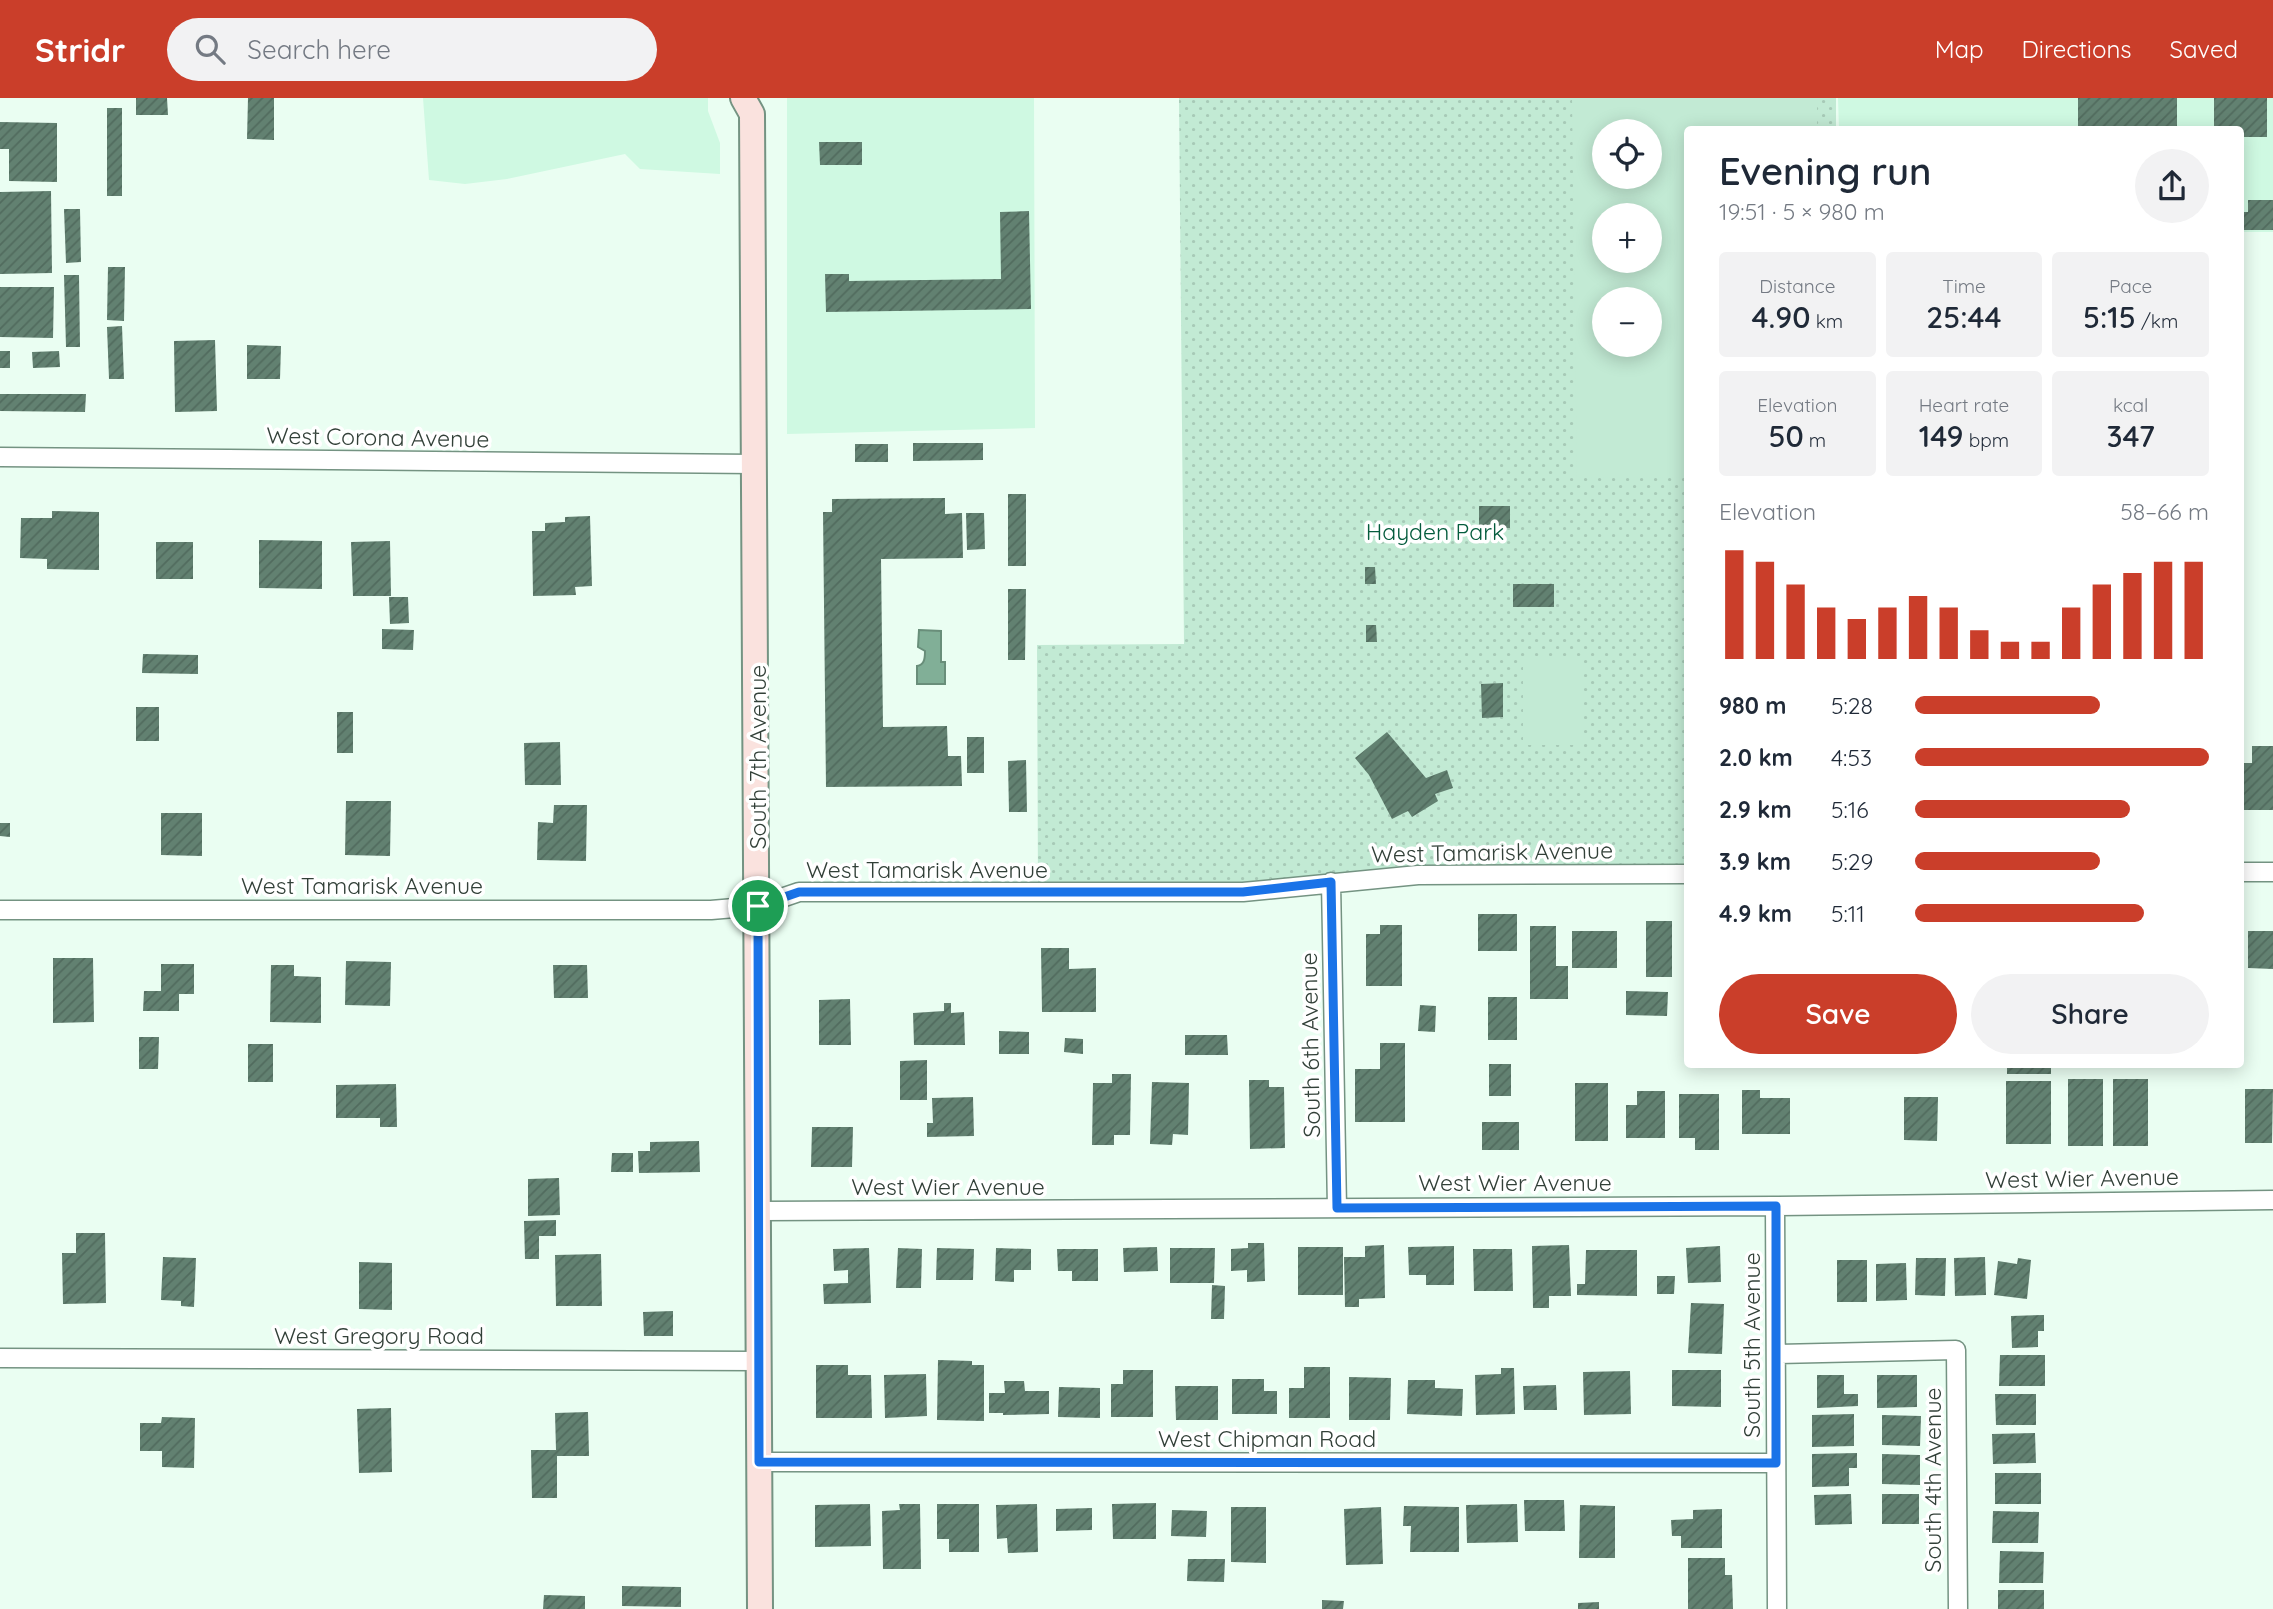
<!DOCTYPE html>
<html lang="en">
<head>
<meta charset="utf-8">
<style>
	body { margin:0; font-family:Quicksand,sans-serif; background:#f2f2f3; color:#1f2937; height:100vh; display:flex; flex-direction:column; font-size:26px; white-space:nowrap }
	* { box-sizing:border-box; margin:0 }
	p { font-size:23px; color:#747a83 }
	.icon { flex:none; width:38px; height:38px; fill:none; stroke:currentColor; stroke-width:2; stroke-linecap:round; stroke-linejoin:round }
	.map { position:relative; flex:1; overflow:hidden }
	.panel { position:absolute; left:1684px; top:28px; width:560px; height:942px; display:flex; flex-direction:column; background:#fff; border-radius:7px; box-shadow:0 4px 18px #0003 }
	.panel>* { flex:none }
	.fabs { position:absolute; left:1592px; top:21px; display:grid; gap:14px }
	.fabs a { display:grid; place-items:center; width:70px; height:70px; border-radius:50%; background:#fff; box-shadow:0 4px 18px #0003; font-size:35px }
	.pin { position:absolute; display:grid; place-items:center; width:60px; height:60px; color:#fff; margin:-30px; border:4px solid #fff; border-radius:50%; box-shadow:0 2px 7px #0007 }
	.round { display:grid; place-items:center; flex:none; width:74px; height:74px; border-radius:37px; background:#f2f2f3 }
	.overview { display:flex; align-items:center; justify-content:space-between; height:119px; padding:0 35px }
	h1 { font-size:38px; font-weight:600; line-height:52px }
	.metrics { display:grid; grid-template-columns:repeat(3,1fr); gap:10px; height:119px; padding:7px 35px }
	.metrics div { display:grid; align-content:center; border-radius:7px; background:#f2f2f3; text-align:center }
	.metrics b { font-size:30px; font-weight:600 }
	.metrics small { font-size:19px; font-weight:400 }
	.metrics p { font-size:19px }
	.chart { height:196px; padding:14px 35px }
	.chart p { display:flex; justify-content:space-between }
	.chart svg { width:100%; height:126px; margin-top:7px; stroke:#ca3e2a; stroke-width:6 }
	.button { display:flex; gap:14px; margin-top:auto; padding:14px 35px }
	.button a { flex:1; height:80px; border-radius:42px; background:#ca3e2a; color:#fff; font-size:28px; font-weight:600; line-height:80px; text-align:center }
	.button a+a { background:#f2f2f3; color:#1f2937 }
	ul { padding:0 35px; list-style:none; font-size:23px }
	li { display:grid; grid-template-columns:112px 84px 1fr; align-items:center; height:52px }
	li i { height:18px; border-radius:9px; background:#ca3e2a }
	header { display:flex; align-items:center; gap:42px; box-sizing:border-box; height:98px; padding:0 35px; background:#ca3e2a; color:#fff }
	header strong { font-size:33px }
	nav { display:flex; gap:38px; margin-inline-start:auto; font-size:24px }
	.search { width:490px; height:63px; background:#f2f2f3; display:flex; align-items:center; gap:18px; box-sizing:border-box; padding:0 24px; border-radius:38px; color:#747a83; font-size:26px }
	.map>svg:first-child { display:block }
</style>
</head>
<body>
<header>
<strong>Stridr</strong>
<div class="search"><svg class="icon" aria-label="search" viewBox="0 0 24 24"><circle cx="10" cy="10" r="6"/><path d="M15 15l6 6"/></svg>Search here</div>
<nav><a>Map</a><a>Directions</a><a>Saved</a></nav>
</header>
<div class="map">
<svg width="2273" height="1511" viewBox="0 0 2273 1511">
	<defs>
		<pattern id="park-dots" width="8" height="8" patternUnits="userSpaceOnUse" patternTransform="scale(1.75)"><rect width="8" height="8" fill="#c2ead4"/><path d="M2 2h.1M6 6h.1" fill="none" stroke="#a7cab7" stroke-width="1.8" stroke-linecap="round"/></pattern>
		<pattern id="building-hatch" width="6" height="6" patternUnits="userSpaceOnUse" patternTransform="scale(1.75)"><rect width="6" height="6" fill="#628171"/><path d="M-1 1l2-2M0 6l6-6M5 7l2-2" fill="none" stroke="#516b5e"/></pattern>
	</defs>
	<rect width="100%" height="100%" fill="#eafef2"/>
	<path fill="#cff9e2" d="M423,0H708V13L720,45V76L640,71L625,56L507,81L465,86L429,82Z
		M787,0H1034L1035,330L787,336Z
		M1838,0H2273V134H2240V32L1839,31Z"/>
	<path fill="url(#park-dots)" fill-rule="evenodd" d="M1179,0H1836V31L1687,32V776L1418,777L1243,794H1038L1037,547L1184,546ZM1605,33H1650V79H1605ZM1605,117H1650V163H1605ZM1605,201H1650V247H1605Z"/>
	<path fill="#c2ead4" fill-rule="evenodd" d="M1572,0H1817V31L1687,32V379L1577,380ZM1605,33H1650V79H1605ZM1605,117H1650V163H1605ZM1605,201H1650V247H1605Z
		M1523,558H1582V647H1523Z"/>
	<path fill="#81af97" stroke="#698e7a" stroke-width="2" d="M919,532L941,533V564H945V586H917V568C925,567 925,559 925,553L918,549Z"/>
	<path fill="url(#building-hatch)" d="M136,0H167L168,17H136Z
		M248,0H274V42L247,41Z
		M2078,0H2177V32H2078Z
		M2214,0H2267V39H2240V32H2214Z
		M107,10H122V98H107Z
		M0,24L57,25V84L9,83V51H0Z
		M819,44H862V67H820Z
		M51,93L52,175L0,176V94Z
		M2248,102H2273V132H2240V114H2248Z
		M64,111H80L81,164L66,165Z
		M1029,113L1031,211L826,214L825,176H849V183L1001,181L1000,114Z
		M108,169H125L124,223L107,222Z
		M64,177H79L80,249H66Z
		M0,189H54L53,240L0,239Z
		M122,228L124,281H109L107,229Z
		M215,242L217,313L175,314L174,243Z
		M247,247L281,248L280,281H247Z
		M0,253H10V270H0Z
		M59,253L60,269L33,270L32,254Z
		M0,296H86L85,314L0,313Z
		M913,345H983V362L913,363Z
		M855,346H888V364H855Z
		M1008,396H1026V468H1008Z
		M945,400V416L962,415L963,460L881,461L883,629L947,628L948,658H961L962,688L826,689L823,414H832V401Z
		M1479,408H1510V430H1479Z
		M52,413L99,414V472L47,471V461L20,460L21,420H52Z
		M966,415H984L985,451L967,452Z
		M590,418L592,488L575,489L576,497L533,498L532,433H545V425L565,424V419Z
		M259,442L322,443V491L259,490Z
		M390,443L391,498H353L351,444Z
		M156,444H193V481H156Z
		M1365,469H1375L1376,486H1365Z
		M1513,486H1554V509H1513Z
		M1008,491H1026L1025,562H1008Z
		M389,499H408L409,525L390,526Z
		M1366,527H1376L1377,544H1366Z
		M382,531L414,532L413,552L382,551Z
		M143,556L198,557V576L142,575Z
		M1503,585V619L1482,620L1481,586Z
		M136,609H159V643H136Z
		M337,614H353V655H337Z
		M1387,634L1426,680L1447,672L1453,690L1435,696L1438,703L1412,719L1408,713L1392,721L1369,677L1355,660Z
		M967,639H984V675H967Z
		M560,644L561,687H525L524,645Z
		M2252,648H2273V712H2240V665H2252Z
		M1026,662L1027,714H1009L1008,663Z
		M346,703H391L390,758L345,757Z
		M554,707H587L586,763L537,762L538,724L553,725Z
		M161,715H202V758L161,757Z
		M0,725H10V739L0,738Z
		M1478,816H1517V853H1478Z
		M1646,823H1672V879H1646Z
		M1380,827H1402V888H1366V836H1380Z
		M1530,828H1556V868H1568V901H1530Z
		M1572,833H1617V870H1572Z
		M2248,833H2273V871L2248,870Z
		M1041,850H1069V871L1096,870V914H1042Z
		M53,860H93L94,924L53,925Z
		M346,863L391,864L390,908L345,907Z
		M161,866H194V896H179V913H143L144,893H161Z
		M271,867H294V878L321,879V925L270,924Z
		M553,867H587L588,900H554Z
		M1626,893L1668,894L1667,918L1626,917Z
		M1488,899H1517V942H1488Z
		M850,901L851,947H819V902Z
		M944,905H951V915L964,914L965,947H914L913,915L944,913Z
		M1420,907L1436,908L1435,934L1418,933Z
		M999,933L1029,934V956H999Z
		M1185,937H1227L1228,957H1185Z
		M139,939H159L158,971H139Z
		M1065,940L1083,941V956L1064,954Z
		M1380,945H1405V1024H1355V971H1380Z
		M248,946H273V984H248Z
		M927,962V1002H900V963Z
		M1489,966H1511V998H1489Z
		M2007,966H2051V976H2007Z
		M1112,976H1131L1130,1037H1114V1047H1092L1093,985H1112Z
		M2068,981H2103V1048H2068Z
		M2113,981H2148V1048H2113Z
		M1249,982H1269V989H1284L1285,1050L1250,1051Z
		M2006,983H2051V1046H2006Z
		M1152,984L1189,985L1188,1037L1173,1036L1172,1047L1150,1046Z
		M1575,985H1608V1043H1575Z
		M396,986L397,1029H380V1020H336V987Z
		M2245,991H2273L2272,1045H2245Z
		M1742,992H1760V1000H1790V1036H1742Z
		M1637,993H1665V1040H1626V1007H1637Z
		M1679,996H1719V1052H1695V1040H1679Z
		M973,999L974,1038L927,1039V1025H933L932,1000Z
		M1904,999H1938L1937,1043L1904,1042Z
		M1482,1024H1519V1052H1482Z
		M812,1029H853L852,1069H811Z
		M699,1043L700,1074L639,1075L638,1053H650V1044Z
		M612,1055H633V1074H611Z
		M559,1080L560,1117L528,1118V1081Z
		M556,1122V1138H539V1161H525L524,1123Z
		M76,1135H105L106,1205L63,1206L62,1155H76Z
		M1248,1145H1264L1265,1183L1247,1184V1172L1231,1173V1151L1248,1150Z
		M1384,1147L1385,1200L1359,1201V1209H1345L1344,1159H1365V1148Z
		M1569,1147L1571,1198H1549V1210H1533L1532,1148Z
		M1454,1148V1187H1426V1177H1409L1408,1149Z
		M1720,1148L1721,1184L1688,1185L1686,1150Z
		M1157,1149L1158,1173L1124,1174L1123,1150Z
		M1298,1149H1343V1197H1298Z
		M869,1150L871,1205L824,1206L823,1186L848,1185V1172L834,1173L833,1151Z
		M898,1150L922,1151L921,1190H896Z
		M937,1150L974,1151L973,1182H936Z
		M996,1150L1031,1151V1172H1014V1184L995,1183Z
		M1170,1150H1215L1214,1185H1170Z
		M1057,1151H1098V1183H1072V1173H1058Z
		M1473,1151H1512L1513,1193H1474Z
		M1586,1152H1637V1198L1577,1197V1186H1585Z
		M601,1156L602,1208H556L555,1157Z
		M163,1159L196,1160L194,1209L181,1208V1203L161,1202Z
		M1985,1159L1986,1197L1955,1198L1954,1160Z
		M1916,1160H1946L1945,1198L1915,1197Z
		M2018,1160L2031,1162L2027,1201L1994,1197L1998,1163L2017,1166Z
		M1837,1162H1867V1204H1837Z
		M359,1164L392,1165V1212L359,1211Z
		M1906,1165L1907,1202L1876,1203V1166Z
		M1657,1178H1675L1674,1196H1657Z
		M1212,1187L1225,1188L1224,1221H1211Z
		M1691,1205L1724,1206L1722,1256L1688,1255Z
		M673,1213V1238H644L643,1214Z
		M2044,1217V1233H2038V1249L2012,1250L2011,1218Z
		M2000,1257H2045V1288H1999Z
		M938,1262L972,1263V1267H984V1323L937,1322Z
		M816,1267H848V1277H871L872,1320H816Z
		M1304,1269H1330V1320H1289V1290H1304Z
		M1501,1270H1514L1515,1316L1476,1317L1475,1277L1501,1276Z
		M1123,1272H1153V1319H1111V1286H1123Z
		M1672,1272H1721V1309L1672,1308Z
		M1630,1273L1631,1316L1584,1317L1583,1274Z
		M926,1276L927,1318L885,1320L884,1277Z
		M1817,1277H1844V1296H1858V1308L1817,1310Z
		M1877,1277H1917V1309L1877,1310Z
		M1349,1279L1391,1280L1390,1322H1349Z
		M1232,1281H1264V1293H1277V1316H1232Z
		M1408,1282H1435V1290L1463,1291L1462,1318L1407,1316Z
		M1004,1283H1024L1025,1293H1049V1316L1003,1317V1315H989V1295H1005Z
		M1556,1287L1557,1312H1524L1523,1288Z
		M1175,1288H1218V1322H1176Z
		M1059,1289L1100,1290V1320L1058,1319Z
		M1995,1296H2036V1327H1996Z
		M391,1310L392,1374L359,1375L357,1311Z
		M588,1314L589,1358H557V1400H532L531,1352H556L555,1315Z
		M1854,1316V1348L1812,1349V1317Z
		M1882,1317L1921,1318L1920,1348L1882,1347Z
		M162,1319L195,1320L194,1370L162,1369V1353H140V1325H161Z
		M2035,1335L2036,1365L1993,1366L1992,1336Z
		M1857,1355V1370H1849V1388L1812,1389V1356Z
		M1882,1356L1920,1357V1387L1882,1386Z
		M1995,1375H2041V1406H1995Z
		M1851,1396L1852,1426L1815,1427L1814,1397Z
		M1882,1396H1919V1426H1882Z
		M1524,1402H1564L1565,1433H1525Z
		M1156,1405V1441H1113L1112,1406Z
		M870,1406L871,1448L815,1449V1407Z
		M899,1406H920L921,1471H883L882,1413L900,1412Z
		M937,1406H979V1454H949V1441H937Z
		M1037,1406L1038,1454L1008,1455L1007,1440L997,1441L996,1407Z
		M1517,1406L1518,1444L1467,1445L1466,1407Z
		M1580,1407L1615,1408V1460H1579Z
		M1404,1408L1459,1409V1454H1410L1411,1428H1403Z
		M1231,1409H1266V1465L1231,1464Z
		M1381,1409L1383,1466L1346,1467L1344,1411Z
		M1092,1410V1432L1056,1433V1411Z
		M1722,1411V1450H1681V1438H1672L1671,1422L1693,1421V1412Z
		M1172,1412L1207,1413L1206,1439L1171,1438Z
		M1993,1413L2039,1414L2038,1445H1992Z
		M2000,1453L2044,1454L2043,1485H1999Z
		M1688,1460H1725V1477H1732L1733,1511H1688Z
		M1188,1461H1225L1224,1484L1187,1483Z
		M622,1488L681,1489V1509L622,1508Z
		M1998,1492H2044V1511H1998Z
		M544,1497L585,1498V1511H543Z
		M1322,1502L1344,1503L1343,1511H1322Z
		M1599,1504V1511H1578V1505Z"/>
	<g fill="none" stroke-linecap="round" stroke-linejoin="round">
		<defs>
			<path id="minor" d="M0,359L755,366
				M2240,774H2273
				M1331,784L1337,1110
				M0,812H711L758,808L799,794H1243L1418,777L1687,776
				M1775,1108L1777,1511
				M757,1113L1775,1108L2273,1102
				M1776,1256L1956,1252L1958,1511
				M0,1260L758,1263
				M759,1364L1776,1365"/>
			<path id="secondary" d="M743,0L752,16L760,1511"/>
		</defs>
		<use href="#minor" stroke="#749382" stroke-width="21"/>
		<use href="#secondary" stroke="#749382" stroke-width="28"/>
		<use href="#minor" stroke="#fff" stroke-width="18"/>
		<use href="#secondary" stroke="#fae2de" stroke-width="24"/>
	</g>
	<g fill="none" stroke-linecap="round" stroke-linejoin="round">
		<defs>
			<path id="route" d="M1331,784L1337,1110L1776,1108V1365L759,1364L758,808L799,794H1243Z"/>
		</defs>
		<use href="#route" stroke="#fff" stroke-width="14"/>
		<use href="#route" stroke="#1a73e8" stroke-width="9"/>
	</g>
	<g text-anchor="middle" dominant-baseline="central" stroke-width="7" stroke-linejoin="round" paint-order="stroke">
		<g font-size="23" fill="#324038" stroke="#fff">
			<text transform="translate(378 339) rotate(1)">West Corona Avenue</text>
			<text transform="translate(757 659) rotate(-90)">South 7th Avenue</text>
			<text transform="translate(1492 754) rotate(-1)">West Tamarisk Avenue</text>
			<text x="927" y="771">West Tamarisk Avenue</text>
			<text x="362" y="787">West Tamarisk Avenue</text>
			<text transform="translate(1310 947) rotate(-91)">South 6th Avenue</text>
			<text transform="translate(2082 1080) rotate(-1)">West Wier Avenue</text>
			<text x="1515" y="1084">West Wier Avenue</text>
			<text x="948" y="1088">West Wier Avenue</text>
			<text x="379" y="1237">West Gregory Road</text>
			<text transform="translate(1751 1247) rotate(-90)">South 5th Avenue</text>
			<text x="1267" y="1340">West Chipman Road</text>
			<text transform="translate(1932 1382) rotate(-90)">South 4th Avenue</text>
		</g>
		<g font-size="23" fill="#045c3d" stroke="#fff">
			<text x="1435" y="433">Hayden Park</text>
		</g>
	</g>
</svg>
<div class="fabs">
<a><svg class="icon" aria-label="locate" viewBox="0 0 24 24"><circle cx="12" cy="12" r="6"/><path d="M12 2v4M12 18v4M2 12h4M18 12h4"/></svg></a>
<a>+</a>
<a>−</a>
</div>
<div class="pin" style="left:758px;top:808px;background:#1e9e55"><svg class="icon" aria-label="arrive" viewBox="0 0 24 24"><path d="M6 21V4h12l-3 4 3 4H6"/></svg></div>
<section class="panel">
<div class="overview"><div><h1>Evening run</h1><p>19:51 · 5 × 980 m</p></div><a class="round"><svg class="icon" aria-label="share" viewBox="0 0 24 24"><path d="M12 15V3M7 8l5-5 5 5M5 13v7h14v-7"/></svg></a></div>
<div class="metrics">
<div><p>Distance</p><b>4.90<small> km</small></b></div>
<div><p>Time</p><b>25:44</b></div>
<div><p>Pace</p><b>5:15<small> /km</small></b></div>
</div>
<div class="metrics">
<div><p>Elevation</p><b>50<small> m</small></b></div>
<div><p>Heart rate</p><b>149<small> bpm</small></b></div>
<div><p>kcal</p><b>347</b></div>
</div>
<div class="chart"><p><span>Elevation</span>58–66 m</p>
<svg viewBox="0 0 160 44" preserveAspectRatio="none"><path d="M5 44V6M15 44V10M25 44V18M35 44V26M45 44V30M55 44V26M65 44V22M75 44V26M85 44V34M95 44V38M105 44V38M115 44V26M125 44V18M135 44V14M145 44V10M155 44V10"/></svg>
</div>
<ul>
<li><b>980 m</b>5:28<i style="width:63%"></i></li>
<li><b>2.0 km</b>4:53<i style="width:100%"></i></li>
<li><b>2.9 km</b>5:16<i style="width:73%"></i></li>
<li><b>3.9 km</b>5:29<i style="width:63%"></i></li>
<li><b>4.9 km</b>5:11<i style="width:78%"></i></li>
</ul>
<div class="button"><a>Save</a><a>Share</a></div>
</section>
</div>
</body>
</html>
